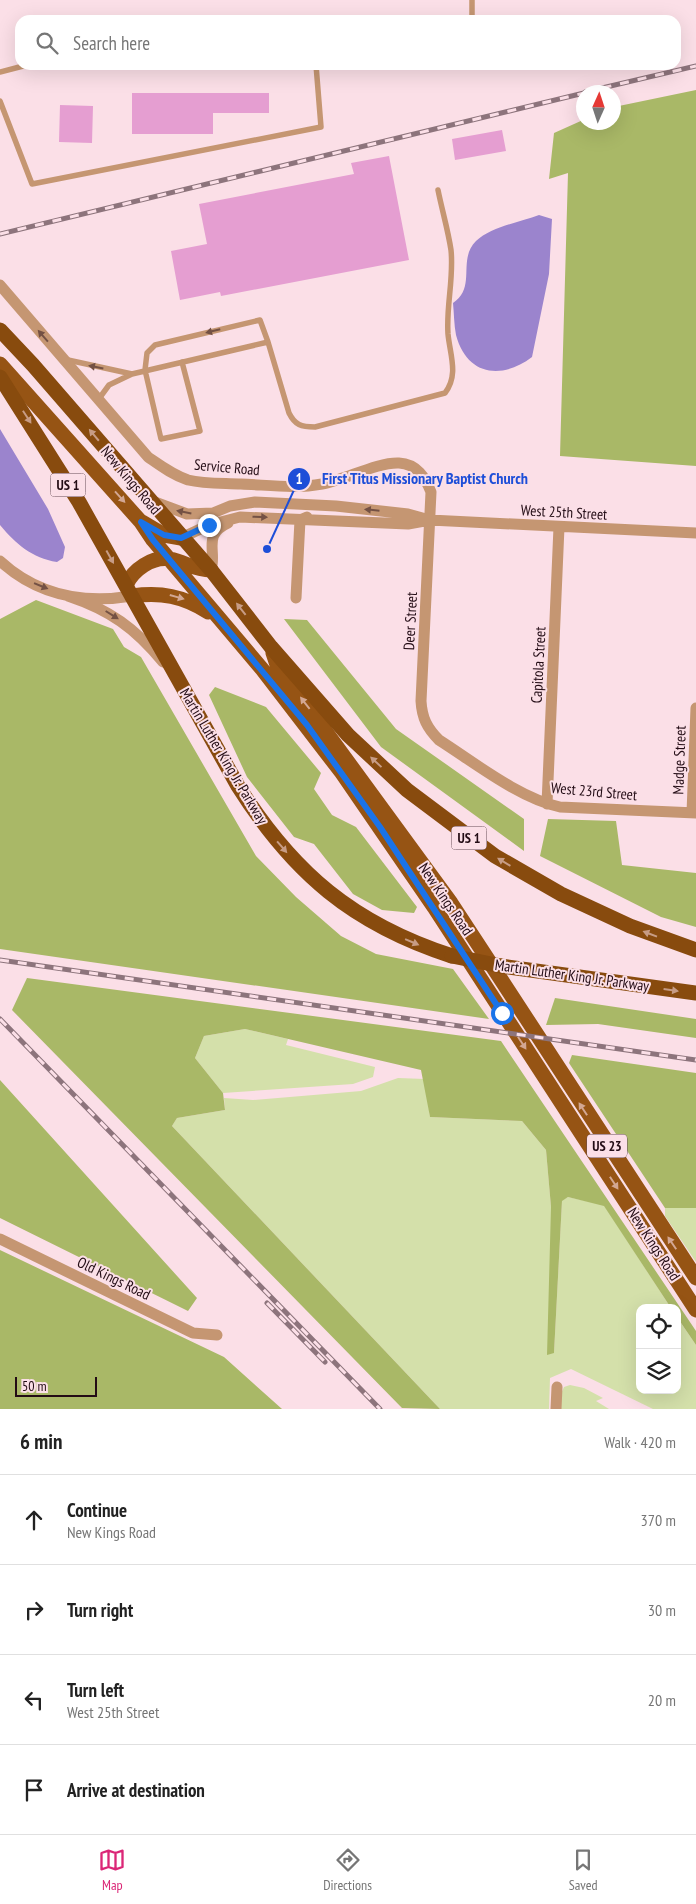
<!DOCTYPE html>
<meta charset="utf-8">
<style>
:root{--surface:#fff;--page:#f2f2f2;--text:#222;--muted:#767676;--line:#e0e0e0;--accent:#db2777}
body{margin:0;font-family:"PT Sans Narrow",sans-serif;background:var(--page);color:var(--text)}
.controls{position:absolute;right:15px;bottom:15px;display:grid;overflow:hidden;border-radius:10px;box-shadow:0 5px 20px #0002}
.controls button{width:45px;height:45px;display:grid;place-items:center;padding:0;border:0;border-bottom:1px solid var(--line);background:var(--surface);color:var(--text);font:25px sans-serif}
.compass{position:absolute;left:576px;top:85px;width:45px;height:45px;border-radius:50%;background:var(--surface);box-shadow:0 5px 20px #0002;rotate:3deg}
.scale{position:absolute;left:15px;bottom:12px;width:82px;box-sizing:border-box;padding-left:5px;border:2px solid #230c15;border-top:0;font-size:14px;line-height:18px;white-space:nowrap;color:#230c15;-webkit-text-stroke:4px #fbdfe7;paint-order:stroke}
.stop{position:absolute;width:15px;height:15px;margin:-11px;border:4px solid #1a73e8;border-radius:50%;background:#fff}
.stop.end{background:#1a73e8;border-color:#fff;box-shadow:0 1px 5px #0008}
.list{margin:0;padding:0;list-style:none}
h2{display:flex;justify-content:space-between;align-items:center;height:65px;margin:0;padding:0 20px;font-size:21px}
h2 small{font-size:16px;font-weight:400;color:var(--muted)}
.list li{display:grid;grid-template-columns:32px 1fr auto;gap:15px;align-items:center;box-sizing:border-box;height:90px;padding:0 20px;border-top:1px solid var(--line)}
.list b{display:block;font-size:19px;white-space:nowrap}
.list p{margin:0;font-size:16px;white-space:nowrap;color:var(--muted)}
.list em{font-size:16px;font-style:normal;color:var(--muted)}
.icon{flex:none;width:28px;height:28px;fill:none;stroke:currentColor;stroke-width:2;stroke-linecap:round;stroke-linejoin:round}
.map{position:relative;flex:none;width:696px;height:1409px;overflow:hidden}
.search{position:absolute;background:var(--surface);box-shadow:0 5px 20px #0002;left:15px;right:15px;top:15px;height:55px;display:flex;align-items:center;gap:12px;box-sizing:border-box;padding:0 18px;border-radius:15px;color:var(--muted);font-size:19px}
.sheet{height:425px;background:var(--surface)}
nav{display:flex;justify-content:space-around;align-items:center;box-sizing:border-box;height:70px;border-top:1px solid var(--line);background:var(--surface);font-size:14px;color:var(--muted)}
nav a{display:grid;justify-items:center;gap:2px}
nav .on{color:var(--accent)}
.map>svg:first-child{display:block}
.green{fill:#d4e0aa}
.forest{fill:#a9b867}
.water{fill:#9b84cd}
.building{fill:#e59ed1}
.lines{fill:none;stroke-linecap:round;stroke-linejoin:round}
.service{stroke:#c59672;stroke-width:5.5}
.minor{stroke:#c59672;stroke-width:11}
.primary{stroke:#965414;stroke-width:15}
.trunk{stroke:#884b0e;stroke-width:15}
.rail-casing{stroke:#8d747c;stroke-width:5}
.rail{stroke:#fbdfe7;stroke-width:3;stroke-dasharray:9;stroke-linecap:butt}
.trunk-bridge{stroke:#884b0e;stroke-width:15}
.oneway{fill:#745144}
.oneway2{fill:#c79c85}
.oneway3{fill:#d3a793}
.route{stroke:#1a73e8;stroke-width:6}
.labels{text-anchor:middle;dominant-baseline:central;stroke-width:4;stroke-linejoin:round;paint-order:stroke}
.shield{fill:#fbdfe7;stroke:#644b54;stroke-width:1}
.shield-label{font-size:14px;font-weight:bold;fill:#230c15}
.street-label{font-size:15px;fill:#230c15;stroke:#fbdfe7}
.leader{fill:none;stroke:#1d4ed8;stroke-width:2}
.callout-dot{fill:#1d4ed8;stroke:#fbdfe7;stroke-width:2}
.mark-label{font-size:15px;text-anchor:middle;font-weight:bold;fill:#fff}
.callout-label{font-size:16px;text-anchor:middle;font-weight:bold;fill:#1d4ed8;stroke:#fbdfe7;stroke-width:4;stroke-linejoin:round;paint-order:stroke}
</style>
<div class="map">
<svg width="696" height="1409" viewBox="0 0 696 1409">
<rect width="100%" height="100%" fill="#fbdfe7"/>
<path class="green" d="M245,1029L288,1039L286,1045L375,1067L373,1077L353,1084L223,1093L195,1058L204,1036Z
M398,1078L425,1079L430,1117L522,1121L546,1150L551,1207L554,1353L562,1200L568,1197L604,1205L671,1308H640V1390H677V1317L696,1345V1409H653L571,1369L550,1378L549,1409H440L172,1126L177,1118L225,1110L224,1098L253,1100L361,1091Z
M665,1208H696V1262L665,1216Z
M570,1385L584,1388L603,1398L596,1401L609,1409H560V1396L564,1387Z"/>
<path class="forest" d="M696,90V466L560,456L568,173L549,179L554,133L583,120L584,122H614V107Z
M36,600L113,629L124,647L141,657L256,856L296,897L341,936L376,954L453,969L489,1019L0,949V619Z
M284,619L307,620L396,729L524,819V851L381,747Z
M215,687L266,707L321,773L314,789L332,815L356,827L417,907L414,913L382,910L353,894L314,844L294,837L247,777L209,695Z
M548,819L616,821L622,865L696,873V927L661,917L540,856Z
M27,978L501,1041L696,1331V1345L677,1317V1308H671L604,1206L568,1197L562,1201L554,1353L547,1355L551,1207L546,1150L522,1121L430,1117L421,1070L245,1029L204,1036L195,1058L223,1093L225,1110L177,1118L172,1126L440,1409L402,1408L12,1010Z
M555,998L696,1019V1038L598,1024L546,1025Z
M572,1055L696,1073V1208H665L569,1063Z
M0,1080L197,1298L188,1311L0,1218Z
M0,1250L224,1357L282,1409H0Z"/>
<path class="water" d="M539,215L552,219L549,274L532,357C502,380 467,376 456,335C454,325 454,313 453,303C477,287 457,260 476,241C491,227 520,222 539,215Z
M0,429L48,509L65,547L63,558L57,562C32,558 16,544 0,525Z"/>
<path class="building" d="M132,93H269V113H213V134H132Z
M60,105L93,106L92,143L59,142Z
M502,130L506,151L455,160L452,139Z
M389,156L409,260L221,296L220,292L180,300L171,251L207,244L199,204L354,174L351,163Z"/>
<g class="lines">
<path class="service" d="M472,0V20
M0,72L27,65
M0,101L32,184L321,127L316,65
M68,360L132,374
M182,362L200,431L161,439L145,370L147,353L155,345L260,320L268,342
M98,400L109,385L132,374L268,342L289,413C295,425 301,427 315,427L445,393C459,375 450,355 448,334C446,306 454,278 451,250C448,230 442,210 438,190"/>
<path class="minor" d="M0,285L148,457C161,466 173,475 188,480C205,484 224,483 241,484C268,485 296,489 322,484C345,480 377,462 399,463C417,464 425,477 431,492L421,701C422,718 427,728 439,740C475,763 519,798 560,807L696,813
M152,501L187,514L213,513L230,506L255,502L336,506L408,514L426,519
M181,538L209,525L240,517L408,524L430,520L696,533
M0,561C37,595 83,604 132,596
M211,570C217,551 202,535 228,523
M68,596C110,610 135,628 163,662
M296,598L300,520L307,517
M547,804L559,527
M692,813L696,708
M0,1239L193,1333L217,1335
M556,1409L557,1387"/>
<path class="primary" d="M0,364L141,522L153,540L262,669L342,773L434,907L696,1310
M142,522L164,535L181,538
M126,585C133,570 152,556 170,559C185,562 194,570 211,570
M132,596C161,592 183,596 208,612
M273,653L277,665L451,903L696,1278"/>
<path class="trunk" d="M0,330L33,365L211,570L271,647L348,735L407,790L495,856L561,894L630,926L696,950
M0,377L79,502L238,786C293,873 353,924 452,956
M501,966L696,993"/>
<defs>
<path id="rail" d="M585,92L696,66
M0,234L584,93
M0,960L696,1060
M0,1019L380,1409
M267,1303L325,1362"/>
</defs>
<use href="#rail" class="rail-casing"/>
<use href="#rail" class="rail"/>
<path class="trunk-bridge" d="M452,956L501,966"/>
</g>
<defs><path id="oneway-solid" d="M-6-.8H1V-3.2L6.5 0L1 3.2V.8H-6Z" transform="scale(1.25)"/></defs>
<g class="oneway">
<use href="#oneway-solid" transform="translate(213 331) rotate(166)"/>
<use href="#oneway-solid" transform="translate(43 336) rotate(-131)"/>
<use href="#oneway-solid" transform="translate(96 367) rotate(-169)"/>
<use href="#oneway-solid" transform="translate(372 510) rotate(-174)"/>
<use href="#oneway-solid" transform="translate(184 512) rotate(-169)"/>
<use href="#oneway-solid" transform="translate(260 517) rotate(2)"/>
<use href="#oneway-solid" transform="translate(41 586) rotate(22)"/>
<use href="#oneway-solid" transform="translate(112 615) rotate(32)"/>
</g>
<g class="oneway2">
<use href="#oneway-solid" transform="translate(27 417) rotate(57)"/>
<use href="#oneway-solid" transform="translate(94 435) rotate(-130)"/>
<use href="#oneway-solid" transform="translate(110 557) rotate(61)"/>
<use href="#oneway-solid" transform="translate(241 609) rotate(-128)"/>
<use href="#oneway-solid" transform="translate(376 762) rotate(-137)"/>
<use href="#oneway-solid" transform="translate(282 847) rotate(49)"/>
<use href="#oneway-solid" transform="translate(504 862) rotate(-149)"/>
<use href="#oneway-solid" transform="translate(650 934) rotate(-159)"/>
<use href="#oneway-solid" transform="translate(412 942) rotate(23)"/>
<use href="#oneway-solid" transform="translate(671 990) rotate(8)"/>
</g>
<g class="oneway3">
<use href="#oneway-solid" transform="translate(120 497) rotate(48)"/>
<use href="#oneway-solid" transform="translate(177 597) rotate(16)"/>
<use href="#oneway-solid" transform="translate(305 703) rotate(-128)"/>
<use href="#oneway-solid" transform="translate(522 1043) rotate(57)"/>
<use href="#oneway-solid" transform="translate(583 1109) rotate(-123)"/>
<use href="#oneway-solid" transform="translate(614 1183) rotate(57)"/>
<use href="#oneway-solid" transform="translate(672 1243) rotate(-124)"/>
</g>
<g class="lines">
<path class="route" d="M209,525L181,538L164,535L141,522L153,540L307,725L380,827L502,1013"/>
</g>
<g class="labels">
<g class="shield">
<rect x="50.5" y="473.5" width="35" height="23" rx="4"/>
<rect x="451.5" y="826.5" width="35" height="23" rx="4"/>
<rect x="587" y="1134.5" width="40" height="23" rx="4"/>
</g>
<g class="shield-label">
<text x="68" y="485">US 1</text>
<text x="469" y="838">US 1</text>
<text x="607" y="1146">US 23</text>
</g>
<g class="street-label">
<text transform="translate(227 467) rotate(5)">Service Road</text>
<text transform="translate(131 480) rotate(50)">New Kings Road</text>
<text transform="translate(564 512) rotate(3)">West 25th Street</text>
<text transform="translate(410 621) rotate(-87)">Deer Street</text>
<text transform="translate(538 665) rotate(-87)">Capitola Street</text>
<text transform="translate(224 756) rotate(59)">Martin Luther King Jr. Parkway</text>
<text transform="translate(679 760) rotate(-88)">Madge Street</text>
<text transform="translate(594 791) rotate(5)">West 23rd Street</text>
<text transform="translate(446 899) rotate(56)">New Kings Road</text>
<text transform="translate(572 975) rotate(8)">Martin Luther King Jr. Parkway</text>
<text transform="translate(654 1244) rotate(57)">New Kings Road</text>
<text transform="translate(114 1278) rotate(26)">Old Kings Road</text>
</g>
</g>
<path class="leader" d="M267 549L299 479"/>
<g class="callout-dot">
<circle cx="267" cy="549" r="5"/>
<circle cx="299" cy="479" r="12"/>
</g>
<g class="mark-label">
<text x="299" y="484">1</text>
</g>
<g class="callout-label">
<text x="425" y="484">First Titus Missionary Baptist Church</text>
</g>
</svg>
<div class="controls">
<button><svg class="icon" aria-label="locate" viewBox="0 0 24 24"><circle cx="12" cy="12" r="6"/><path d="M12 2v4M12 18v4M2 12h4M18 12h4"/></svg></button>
<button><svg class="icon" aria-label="layers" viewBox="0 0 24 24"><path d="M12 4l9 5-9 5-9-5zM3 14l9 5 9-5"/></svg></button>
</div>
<svg class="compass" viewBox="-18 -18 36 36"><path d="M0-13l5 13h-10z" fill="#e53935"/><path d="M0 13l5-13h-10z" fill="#767676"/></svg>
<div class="scale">50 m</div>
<div class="stop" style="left:502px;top:1013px"></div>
<div class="stop end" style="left:209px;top:525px"></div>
<div class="search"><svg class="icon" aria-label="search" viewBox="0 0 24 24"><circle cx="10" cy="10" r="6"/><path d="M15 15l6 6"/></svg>Search here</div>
</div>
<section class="sheet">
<h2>6 min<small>Walk · 420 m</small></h2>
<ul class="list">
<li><svg class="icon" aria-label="ahead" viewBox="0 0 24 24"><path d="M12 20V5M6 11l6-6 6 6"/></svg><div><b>Continue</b><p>New Kings Road</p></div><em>370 m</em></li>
<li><svg class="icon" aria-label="right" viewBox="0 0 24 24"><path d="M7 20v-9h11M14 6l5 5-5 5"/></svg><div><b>Turn right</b></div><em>30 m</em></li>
<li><svg class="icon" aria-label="left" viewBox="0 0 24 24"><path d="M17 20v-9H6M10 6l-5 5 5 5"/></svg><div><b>Turn left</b><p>West 25th Street</p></div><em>20 m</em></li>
<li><svg class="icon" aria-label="arrive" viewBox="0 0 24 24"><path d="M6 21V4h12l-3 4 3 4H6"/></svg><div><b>Arrive at destination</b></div></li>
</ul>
</section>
<nav>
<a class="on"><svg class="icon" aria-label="map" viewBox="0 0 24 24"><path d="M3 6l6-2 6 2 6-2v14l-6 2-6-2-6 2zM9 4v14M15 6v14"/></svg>Map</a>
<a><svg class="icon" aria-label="directions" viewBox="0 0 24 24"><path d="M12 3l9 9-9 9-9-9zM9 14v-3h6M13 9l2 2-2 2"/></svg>Directions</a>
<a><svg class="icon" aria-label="saved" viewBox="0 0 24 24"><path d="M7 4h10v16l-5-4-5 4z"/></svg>Saved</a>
</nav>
